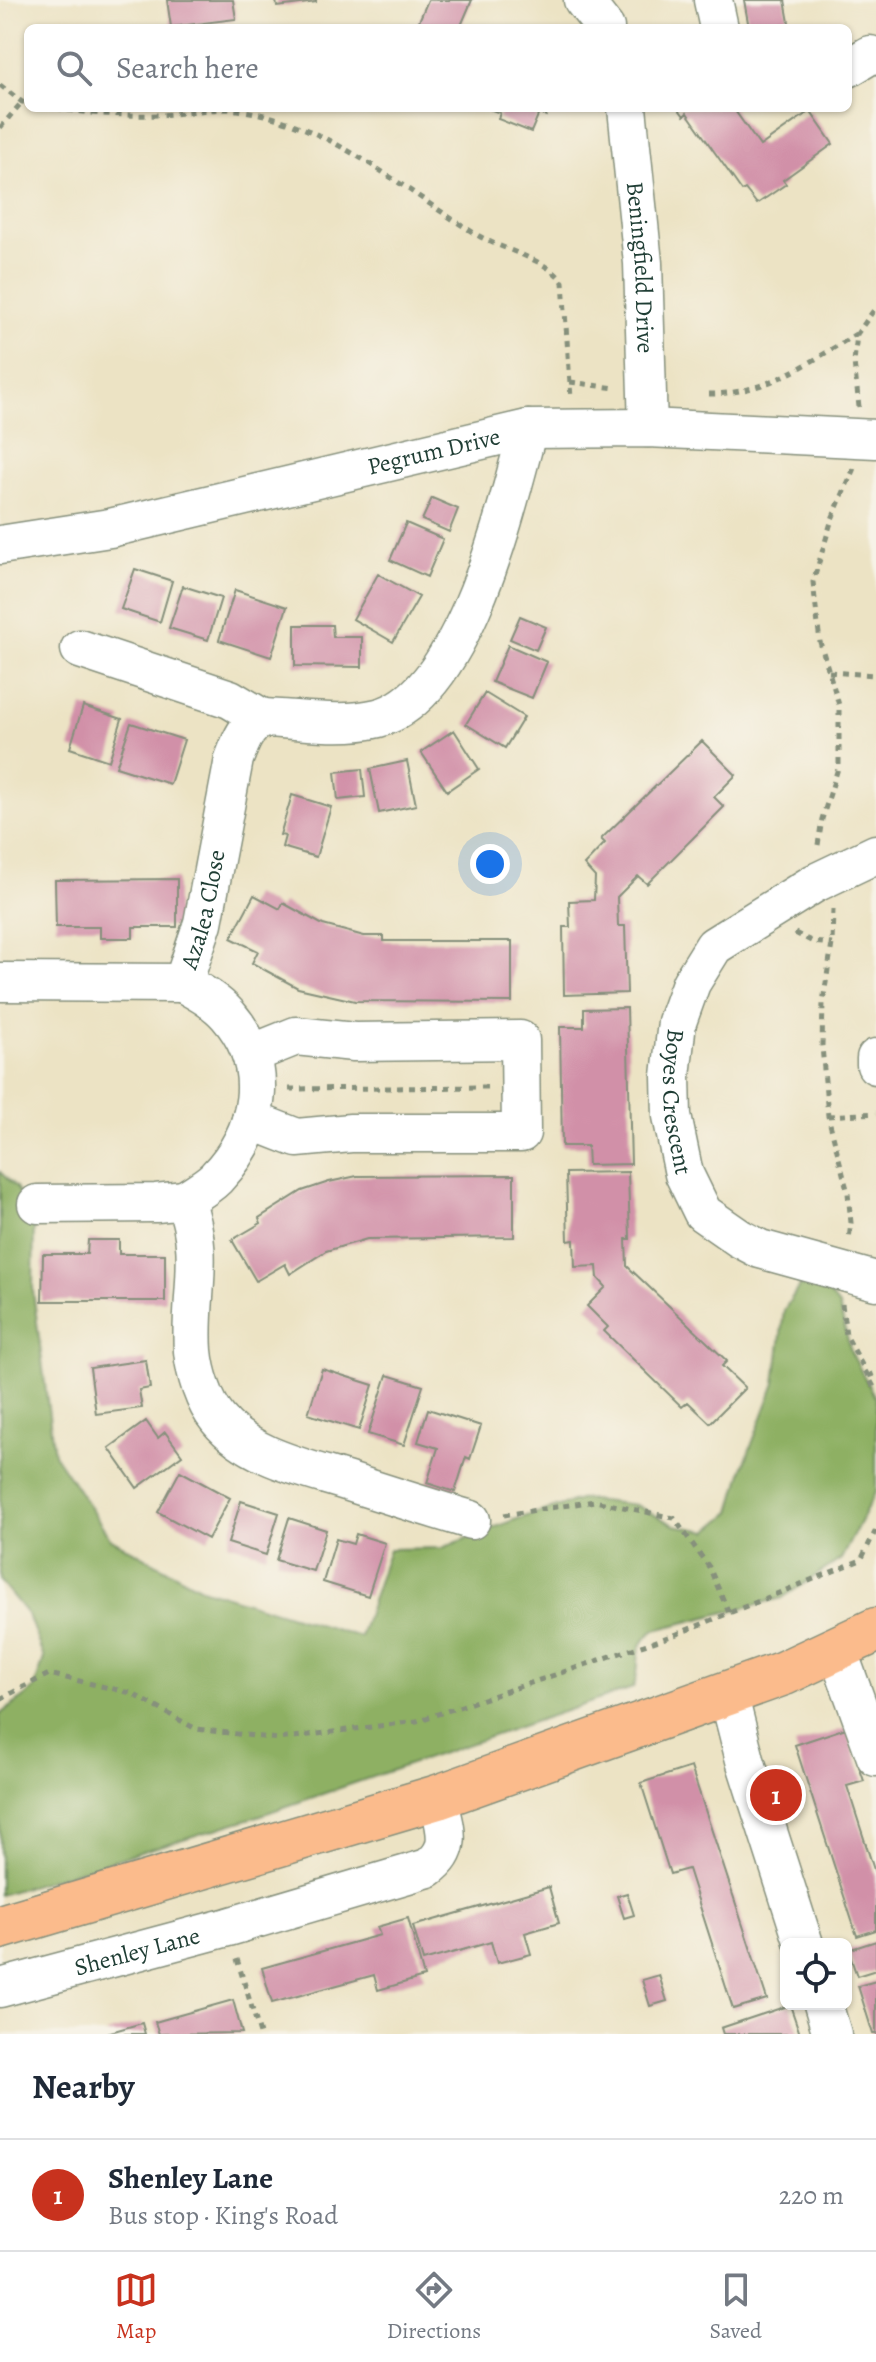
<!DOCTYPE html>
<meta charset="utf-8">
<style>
:root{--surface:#fff;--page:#f2f2f3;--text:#1f2937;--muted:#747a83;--line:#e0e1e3;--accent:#c8321e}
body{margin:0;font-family:Alegreya,serif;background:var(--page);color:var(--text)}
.controls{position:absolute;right:24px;bottom:24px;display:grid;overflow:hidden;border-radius:12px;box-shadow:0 2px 6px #0004}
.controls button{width:72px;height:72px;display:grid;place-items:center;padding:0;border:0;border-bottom:2px solid var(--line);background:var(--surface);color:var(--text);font:40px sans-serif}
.you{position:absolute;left:490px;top:864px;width:28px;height:28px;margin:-20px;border:6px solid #fff;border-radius:50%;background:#1a73e8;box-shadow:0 0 0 12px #1a73e833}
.badge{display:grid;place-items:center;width:52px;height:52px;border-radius:50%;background:var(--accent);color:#fff;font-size:26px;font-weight:700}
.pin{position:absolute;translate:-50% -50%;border:4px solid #fff;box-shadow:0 2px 8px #0006}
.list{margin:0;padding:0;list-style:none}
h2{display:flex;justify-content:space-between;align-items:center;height:104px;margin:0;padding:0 32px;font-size:34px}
h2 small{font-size:26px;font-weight:400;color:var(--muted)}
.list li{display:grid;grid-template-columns:52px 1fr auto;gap:24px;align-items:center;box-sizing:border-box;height:112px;padding:0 32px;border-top:2px solid var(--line)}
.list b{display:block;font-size:30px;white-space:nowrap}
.list p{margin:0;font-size:26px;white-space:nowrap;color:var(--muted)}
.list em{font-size:26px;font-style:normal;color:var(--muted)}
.icon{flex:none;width:44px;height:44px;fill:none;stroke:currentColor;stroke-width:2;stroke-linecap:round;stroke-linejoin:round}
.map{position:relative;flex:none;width:876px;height:2034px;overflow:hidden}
.search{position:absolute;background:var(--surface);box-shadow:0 2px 6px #0004;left:24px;right:24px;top:24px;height:88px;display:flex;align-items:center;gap:20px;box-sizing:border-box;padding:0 28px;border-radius:12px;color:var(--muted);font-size:30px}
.sheet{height:216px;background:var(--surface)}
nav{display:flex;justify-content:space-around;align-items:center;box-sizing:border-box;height:112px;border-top:2px solid var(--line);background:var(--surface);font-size:22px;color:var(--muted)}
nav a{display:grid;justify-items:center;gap:4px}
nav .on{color:var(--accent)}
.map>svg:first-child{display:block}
.forest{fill:#8eb063;stroke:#56764c;stroke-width:2}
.building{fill:#d190a8}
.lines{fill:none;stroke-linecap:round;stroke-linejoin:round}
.minor-casing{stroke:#86907c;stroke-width:41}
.major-casing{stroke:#86907c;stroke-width:47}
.path{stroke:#86907c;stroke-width:5;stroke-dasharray:6 6;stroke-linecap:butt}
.minor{stroke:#fff;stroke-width:38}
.major{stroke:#fbbb8c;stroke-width:44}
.labels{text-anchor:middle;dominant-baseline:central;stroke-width:8;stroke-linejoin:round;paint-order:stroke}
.street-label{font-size:24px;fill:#1f3d34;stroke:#f7f3e8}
</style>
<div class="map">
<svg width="876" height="2034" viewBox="0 0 876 2034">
<rect width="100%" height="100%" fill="#f7f3e8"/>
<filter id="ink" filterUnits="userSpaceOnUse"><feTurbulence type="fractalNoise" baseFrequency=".0125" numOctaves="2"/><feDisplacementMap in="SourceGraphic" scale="16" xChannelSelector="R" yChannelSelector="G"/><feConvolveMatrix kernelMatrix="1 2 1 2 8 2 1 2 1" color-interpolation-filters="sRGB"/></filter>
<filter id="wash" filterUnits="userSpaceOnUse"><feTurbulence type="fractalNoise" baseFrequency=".006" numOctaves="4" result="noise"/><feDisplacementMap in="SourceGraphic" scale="32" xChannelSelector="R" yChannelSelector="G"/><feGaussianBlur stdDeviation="1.8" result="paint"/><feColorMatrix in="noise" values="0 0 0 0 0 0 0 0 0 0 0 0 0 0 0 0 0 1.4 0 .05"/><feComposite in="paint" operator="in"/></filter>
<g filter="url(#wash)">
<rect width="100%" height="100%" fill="#ece3c4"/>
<path class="forest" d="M0,1172L16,1187L34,1222L33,1291L54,1454L111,1539L201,1588L360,1637L389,1549L442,1548L514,1520L582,1499L636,1505L674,1525L708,1531L731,1512L744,1465L775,1383L784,1310L800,1285L827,1291L839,1306L851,1352L876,1399V1491L841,1559L782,1598L655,1630C629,1649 644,1663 633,1688L255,1817L0,1895V1715L34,1689L44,1658L28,1615L0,1581Z"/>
<g id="blocks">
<path class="building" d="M167,0H233L236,19L171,27Z
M276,0H316V2L277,7Z
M428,0H472L460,28H416Z
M744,0H785L790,28H749Z
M487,108H549L546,116L539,113L531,132L498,119L500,113Z
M678,108H733L760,146L810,111L833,144L783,180L786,184L757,204L745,189L742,191L687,113L684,116Z
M432,498L458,509L449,532L422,520Z
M406,523L443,539L427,577L390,560Z
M135,569L172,581L160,622L121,609Z
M378,574L419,597L393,642L353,619Z
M183,586L221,598L208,640L169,628Z
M235,590L287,607L271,657L219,640Z
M520,616L546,627L536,650L510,639Z
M295,625H332L333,637H362V667L295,666Z
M508,645L547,662L532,698L492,682Z
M485,693L524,717L505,748L466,724Z
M83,706L122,719L109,761L70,748Z
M131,723L184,740L170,784L116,767Z
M454,730L479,769L447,791L421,752Z
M702,741L736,775L714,797L724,807L647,884L638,876L617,897L618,926H625L627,993L564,995L563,927H570L569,901L594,900L595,877L584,865L605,843L601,839Z
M407,761L416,805L379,813L370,769Z
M362,769L365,797L338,800L335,772Z
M292,795L331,807L316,857L282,847L285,836L280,835Z
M177,879V927H133V938H100V927H56L55,880Z
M254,895L280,909L283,903L323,925L364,936H384V941H512V1002L355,1001L298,988L252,963L258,951L231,938Z
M627,1008L631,1164L588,1165L587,1146H562L560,1027H584V1009Z
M628,1172L630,1239H626L627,1266L727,1361L722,1366L745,1388L710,1423L688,1402L682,1407L604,1331L608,1327L587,1306L606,1287L598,1278L597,1266L575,1267L574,1240L568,1241L566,1173Z
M514,1175V1237L367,1239L326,1251L290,1274L285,1264L256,1281L232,1240L261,1223L259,1218L302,1191L329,1182L357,1176Z
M88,1240H119V1254H165V1301H42L43,1254H87Z
M146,1360L150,1388L139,1390L142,1408L96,1414L90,1368Z
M322,1369L373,1385L359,1430L308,1414Z
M387,1375L423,1386L404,1445L368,1434Z
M428,1409L481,1426L470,1459L466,1457L455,1492L427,1483L438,1448L418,1442Z
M146,1421L158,1438L165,1432L182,1455L137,1488L109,1448Z
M180,1471L230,1498L208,1539L158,1512Z
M241,1501L279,1513L266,1555L228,1543Z
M289,1518L326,1530L313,1571L276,1560Z
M356,1534L385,1543L368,1596L323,1582L336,1539L353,1544Z
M846,1728L864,1781L847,1786L876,1876V1930L857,1936L795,1745Z
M691,1767L767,1999L733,2009L688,1869L670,1874L641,1783Z
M549,1887L559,1923L525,1933L531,1954L497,1963L491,1942L423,1961L413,1926Z
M627,1893L634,1915L624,1918L617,1896Z
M408,1918L424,1977L378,1990L374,1975L272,2003L262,1968L380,1935L377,1927Z
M876,1941V1970L857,1976L848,1950Z
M659,1975L667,2001L650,2006L642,1980Z
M876,1981V2034H873L858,1986Z
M233,2000L242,2033L159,2034L155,2022Z
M790,2005L800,2034H723L721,2028Z
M142,2023L145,2034H107V2033Z"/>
</g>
</g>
<g filter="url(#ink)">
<use href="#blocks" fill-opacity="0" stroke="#86907c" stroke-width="2"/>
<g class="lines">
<defs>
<g id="minor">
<path d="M583,0L605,28"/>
<path d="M713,0L719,28"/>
<path d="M848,68L870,55"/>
<path id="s1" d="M627,108L643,263L648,428"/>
<path id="s2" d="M0,545L110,528L528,429L648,428L876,439"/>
<path d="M80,649L230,699L262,718"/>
<path id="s3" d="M876,854L815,883L714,946L691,983L677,1022L671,1076L672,1116L684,1174L703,1213L739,1238L760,1249L876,1281"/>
<path d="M0,982L183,983"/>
<path d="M876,1058V1065"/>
<path d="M251,1120L297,1138L351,1133H521L520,1040L354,1042L296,1036L251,1054"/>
<path d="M37,1204L156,1203L185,1200"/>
<path id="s4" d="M471,1520C430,1508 389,1495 349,1482C305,1468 249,1457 218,1419C204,1402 195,1373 193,1351C189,1296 206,1256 185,1200C195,1193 207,1187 216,1178C260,1132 273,1067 228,1015C216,1001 199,992 183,983L203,923L234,759C241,741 245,728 262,718C299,719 342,727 378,718C465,696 507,505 528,429"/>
<path d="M837,1649L876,1757"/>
<path d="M728,1693L745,1760L804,1944"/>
<path id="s5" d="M0,1988L228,1927L428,1868C456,1848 444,1826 438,1797"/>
<path d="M823,2004L832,2034"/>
</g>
<path id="major" d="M0,1927L438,1797L784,1673L876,1630"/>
</defs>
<use href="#minor" class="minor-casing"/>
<use href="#major" class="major-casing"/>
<path class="path" d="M0,85L22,102L28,103
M56,108C90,114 124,116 159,115C185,114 213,107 238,110C329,122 403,190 479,236C505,251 547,259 563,282L571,398
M0,128L22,102
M570,382L615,388
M709,394C766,394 809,363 856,334
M859,407L854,362L857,334L876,307
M829,672L876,675
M818,845L822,819L839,765V705L820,642L813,582L832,519L854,468
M833,909L832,944L823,1002L822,1046L828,1116L848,1193L851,1223L849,1239
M795,933L813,942L832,944
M289,1089L487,1087
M828,1116L876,1113
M842,1304L846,1335L876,1391
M868,1376L876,1373
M504,1515L595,1501L674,1518L709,1567L729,1613
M0,1699L49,1674L131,1693L196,1729L279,1739L417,1721L677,1634L861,1560L876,1530
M237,1959L260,2034"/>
<use href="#minor" class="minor"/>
<use href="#major" class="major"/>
</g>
</g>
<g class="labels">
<g class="street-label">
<text stroke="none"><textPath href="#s1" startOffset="160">Beningfield Drive</textPath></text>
<text stroke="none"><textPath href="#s2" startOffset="444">Pegrum Drive</textPath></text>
<text stroke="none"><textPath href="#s4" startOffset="852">Azalea Close</textPath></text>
<text stroke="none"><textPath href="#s3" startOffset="352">Boyes Crescent</textPath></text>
<text stroke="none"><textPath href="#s5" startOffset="142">Shenley Lane</textPath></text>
</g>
</g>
</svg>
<div class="controls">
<button><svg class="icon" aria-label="locate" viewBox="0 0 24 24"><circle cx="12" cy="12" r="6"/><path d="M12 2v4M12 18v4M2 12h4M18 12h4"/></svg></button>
</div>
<div class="you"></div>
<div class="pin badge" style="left:776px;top:1795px">1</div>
<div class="search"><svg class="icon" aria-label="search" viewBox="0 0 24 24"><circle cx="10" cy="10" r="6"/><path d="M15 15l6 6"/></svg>Search here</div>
</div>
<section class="sheet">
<h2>Nearby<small></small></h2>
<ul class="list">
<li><span class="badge">1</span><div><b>Shenley Lane</b><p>Bus stop · King's Road</p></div><em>220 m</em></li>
</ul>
</section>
<nav>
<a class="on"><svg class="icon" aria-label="map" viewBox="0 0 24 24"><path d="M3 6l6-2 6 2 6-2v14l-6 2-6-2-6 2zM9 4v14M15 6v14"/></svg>Map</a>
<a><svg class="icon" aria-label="directions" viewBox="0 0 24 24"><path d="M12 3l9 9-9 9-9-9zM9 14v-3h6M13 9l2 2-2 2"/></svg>Directions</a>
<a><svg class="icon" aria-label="saved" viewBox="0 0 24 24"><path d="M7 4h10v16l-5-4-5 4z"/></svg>Saved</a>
</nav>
